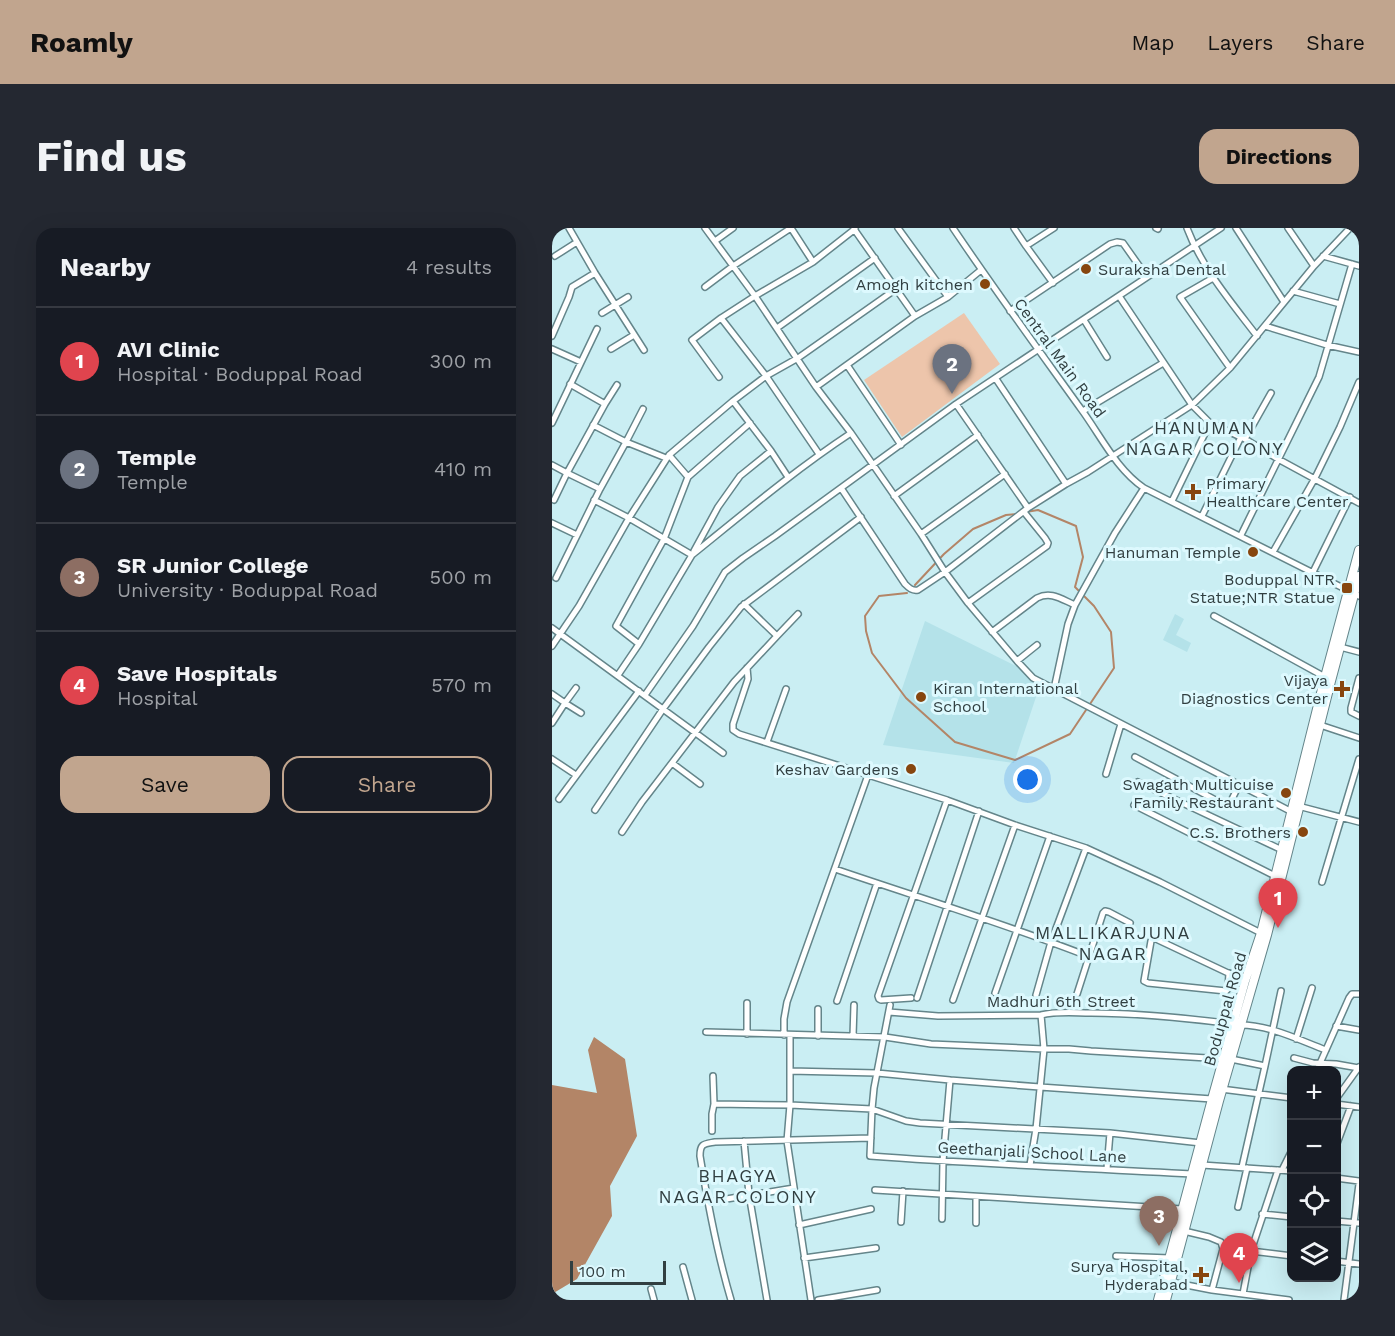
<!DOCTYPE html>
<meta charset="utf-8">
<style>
:root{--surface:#171b24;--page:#242831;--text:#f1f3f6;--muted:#9ea1a6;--line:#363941;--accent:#c1a58e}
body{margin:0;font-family:"Work Sans",sans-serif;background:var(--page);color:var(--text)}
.controls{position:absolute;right:18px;bottom:18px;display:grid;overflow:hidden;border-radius:12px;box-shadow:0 6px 24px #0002}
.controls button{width:54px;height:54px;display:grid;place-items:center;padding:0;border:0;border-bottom:2px solid var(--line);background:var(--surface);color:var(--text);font:30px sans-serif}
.scale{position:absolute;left:18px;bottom:15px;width:96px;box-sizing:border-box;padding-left:6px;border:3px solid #313f41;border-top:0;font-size:16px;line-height:21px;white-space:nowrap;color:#313f41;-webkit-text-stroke:4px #ddf9fe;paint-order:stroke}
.you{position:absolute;left:476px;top:552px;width:21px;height:21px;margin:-15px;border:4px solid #fff;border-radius:50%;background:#1a73e8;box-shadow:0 0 0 9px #1a73e833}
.badge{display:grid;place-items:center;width:39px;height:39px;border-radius:50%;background:var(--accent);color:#fff;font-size:20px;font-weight:700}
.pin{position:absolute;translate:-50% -50px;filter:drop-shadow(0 2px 3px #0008)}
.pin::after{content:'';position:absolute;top:32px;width:21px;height:18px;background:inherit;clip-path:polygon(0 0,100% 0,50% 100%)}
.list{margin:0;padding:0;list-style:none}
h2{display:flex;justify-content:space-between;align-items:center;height:78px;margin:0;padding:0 24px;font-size:26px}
h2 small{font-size:20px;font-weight:400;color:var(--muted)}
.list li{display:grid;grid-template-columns:39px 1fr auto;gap:18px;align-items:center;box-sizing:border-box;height:108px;padding:0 24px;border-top:2px solid var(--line)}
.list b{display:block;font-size:22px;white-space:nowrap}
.list p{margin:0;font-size:20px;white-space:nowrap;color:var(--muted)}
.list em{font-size:20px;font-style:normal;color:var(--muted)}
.actions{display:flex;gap:12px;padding:18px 24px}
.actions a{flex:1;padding:14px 0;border:2px solid var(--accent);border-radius:18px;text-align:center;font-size:21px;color:var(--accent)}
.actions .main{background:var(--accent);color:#111}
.icon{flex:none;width:33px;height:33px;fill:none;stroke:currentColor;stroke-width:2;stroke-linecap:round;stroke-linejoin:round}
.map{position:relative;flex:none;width:807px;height:1072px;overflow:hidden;border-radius:18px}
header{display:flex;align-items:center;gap:36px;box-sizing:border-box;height:84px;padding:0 30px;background:var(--accent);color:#111}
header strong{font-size:28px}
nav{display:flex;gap:33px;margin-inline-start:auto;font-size:21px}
.intro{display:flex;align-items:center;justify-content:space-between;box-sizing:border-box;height:144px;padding:0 36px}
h1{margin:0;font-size:42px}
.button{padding:15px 27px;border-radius:18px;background:var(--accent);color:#111;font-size:21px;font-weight:700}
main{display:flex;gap:36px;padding:0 36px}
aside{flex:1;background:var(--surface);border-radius:18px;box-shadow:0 6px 24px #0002}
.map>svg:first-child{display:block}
.built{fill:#b4e2e9}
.green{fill:#edc5ab}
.water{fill:#b38567}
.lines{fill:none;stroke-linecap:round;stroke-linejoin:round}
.stream{stroke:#b38567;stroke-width:2}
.street-casing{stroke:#64858a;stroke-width:8}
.secondary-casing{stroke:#64858a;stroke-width:10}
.street{stroke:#fff;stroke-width:5}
.secondary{stroke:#fff;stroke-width:8}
.poi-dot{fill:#87460f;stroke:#ddf9fe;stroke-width:2}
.labels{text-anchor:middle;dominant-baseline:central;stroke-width:6;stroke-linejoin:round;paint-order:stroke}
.poi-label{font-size:16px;fill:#313f41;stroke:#ddf9fe;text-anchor:end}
.street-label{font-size:16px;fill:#313f41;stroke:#ddf9fe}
.neighbourhood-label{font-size:18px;letter-spacing:1.5px;fill:#313f41;stroke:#ddf9fe}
</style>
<header>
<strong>Roamly</strong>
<nav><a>Map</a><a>Layers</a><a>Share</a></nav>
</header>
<div class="intro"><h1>Find us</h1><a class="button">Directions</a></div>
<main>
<aside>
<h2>Nearby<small>4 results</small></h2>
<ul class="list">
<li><span class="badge" style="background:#e0444e">1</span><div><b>AVI Clinic</b><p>Hospital · Boduppal Road</p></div><em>300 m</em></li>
<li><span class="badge" style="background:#6b7280">2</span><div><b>Temple</b><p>Temple</p></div><em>410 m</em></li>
<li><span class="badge" style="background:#8d6e63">3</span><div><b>SR Junior College</b><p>University · Boduppal Road</p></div><em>500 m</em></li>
<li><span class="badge" style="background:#e0444e">4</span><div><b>Save Hospitals</b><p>Hospital</p></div><em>570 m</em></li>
</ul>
<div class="actions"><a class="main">Save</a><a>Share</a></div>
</aside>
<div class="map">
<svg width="807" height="1072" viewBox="0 0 807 1072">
<rect width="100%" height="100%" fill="#caeef3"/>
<path class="built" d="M623,386L632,391L624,407L639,415L635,424L611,412Z
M373,393L490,451L462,535L331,517Z"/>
<path class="green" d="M412,85L448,136L350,209L312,152Z"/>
<path class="water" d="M42,809L73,831L85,908L58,958L60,988L25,1051L0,1066V857L45,865L36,822Z"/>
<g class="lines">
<path class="stream" d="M363,357L392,326L421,301L454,287L465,286
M355,365L327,368L313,388L314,403L320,425L354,470L403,514L463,532L518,506L562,440L559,404L542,378L523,359L531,329L524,298L486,282L474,284"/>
<defs>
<path id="street" d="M17,0L43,45L92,122
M153,0L203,68L264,159L299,205L369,306L393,344L416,375L465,433L481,450L740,584
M239,0L261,34
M346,0L396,69
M401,0C442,61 486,121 529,181C549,208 564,241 592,260L807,368
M462,0L474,18L502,0
M604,0L606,1
M635,0C650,40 679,74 705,108
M684,0L732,74
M736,0L762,38
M302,1L363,88
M163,13L181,0
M474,18L501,55
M3,28L25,14
M771,28L807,38
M661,50L628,69L678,140
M153,59L181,38L239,0
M741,63L788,76
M567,68L640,177L658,195L693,211L726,231L807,275
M458,83L558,16L565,14L571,15L595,49
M50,85L76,69
M169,90L214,148L267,226
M532,92L555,129
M713,98L775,117L807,124
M225,100L323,30
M0,108L17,69L20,59L43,45
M0,121L29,134
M59,121L82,107
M295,137L349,217
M167,149L140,112L169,90L203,68L261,34L303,1
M444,151L514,256
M18,156L53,176
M264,159L363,88L396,69L429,42
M181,173L219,223L236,249
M404,176L476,280
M91,181L74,214L114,230
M531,183L611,135
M0,195L45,101
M693,211L719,165
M0,237L15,245L53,176L65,157
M136,249L198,195
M289,260L353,356C357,360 360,363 366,362L393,344L476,280L514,256L536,244L640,177L678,140L762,38L798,0
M342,268L426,207
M2,272L15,245L48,261
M42,272L77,290L140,327L87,416L66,447
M620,273L658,195
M650,288L689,209
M0,295L25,307
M369,306L453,246
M689,307L767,149L800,36
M142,323L166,279L188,248L219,223
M721,324L763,250L788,199L807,154
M140,327C192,285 243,242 299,205
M761,344L798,269
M4,350L48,261L74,214L41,197
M416,375L495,318L496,315L493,310L472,284
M662,388L773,449
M0,400L171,525
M440,404L485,370C499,363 509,371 523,377
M225,408L246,386
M87,416L64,398L112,311L136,249L117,227L181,173L214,148L246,130L344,61
M0,418L27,378L77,290L117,227
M788,419L807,424
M465,433L485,417
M195,440L196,451L181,496V502L187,506L395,572L463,597L534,620L608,654L709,705
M807,450L799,480V484L807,488
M24,460L13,475L29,485
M502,461L516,396L523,377L563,305L592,260
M0,466L13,475L0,495
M93,467L141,398L173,344L191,330L223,308L404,176L669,0
M768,497L807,510
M215,514L234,461
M583,529L669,575L674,576L678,575L687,557
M0,531L24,547
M120,535L148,556
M554,546L569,496
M586,554L730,622
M7,571L87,463
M582,577L723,648
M746,578L807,594
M43,582L111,481L157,419L189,379L309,289
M70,604L90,574L182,454L225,408L192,376
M283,641C368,670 454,696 538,729
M770,654L807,531
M677,745L676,761L674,763L596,755L592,753L599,713L600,711H604L693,753
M443,765L498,608
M525,766L551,685L553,683L557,684L578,695
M484,767L499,714L534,620
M359,770L329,772L327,771L326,768L395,572
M365,770L427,583
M401,772L463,597
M285,773L325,655
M338,777L322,860L320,881L318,928C425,936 533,940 640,946
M266,781V808
M337,784L386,788L489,787C506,783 522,785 539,785C587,785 634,790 682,796
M688,797C718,797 747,812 774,822
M784,798L807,802
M154,804L333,809L379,816L492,821H517L539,823L672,831
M195,806V775
M232,807V791L235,774L316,547
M301,808L302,777
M744,811L760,760
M742,830L761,835L784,836L807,840
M679,831L713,838L729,763
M765,842L797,770L800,766H807
M238,843V807
M161,848L162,876
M398,852L488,859L660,871
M669,861L740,870
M784,871L807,839
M784,876L807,879
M160,903V886L162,876L238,877L320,881L354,893L368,895L558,905L649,915
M192,913L197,966L215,1072
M784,918L799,878
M478,937L484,901L492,821L489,787
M650,937L740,943
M690,939L713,838
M555,941L558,905
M730,942L740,922
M784,950L807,953
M323,962L630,981
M156,974L242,960
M686,979L695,940
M710,986L740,989
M784,993L807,995
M349,994L351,963
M424,995V969
M247,997L319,981
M632,1003L657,1009L669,1014L671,1021L660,1062
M699,1023L740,1028
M564,1028L618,1030
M252,1030L324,1020
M784,1033L807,1036
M131,1039L140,1072
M619,1054L660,1062L737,1072
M99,1061L102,1072
M691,1066L699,1023L726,942
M179,1072C165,1025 156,977 148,928C148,915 152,916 163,914L319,910
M259,1072L235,913L238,877V843L325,845L398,852L391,933L390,991
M266,1072L325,1062
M792,1072L807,956"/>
<path id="secondary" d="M606,1072L660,871L693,753L709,705L773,449L807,322
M614,1072L667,873L715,707L779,453L807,348"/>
</defs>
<use href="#street" class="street-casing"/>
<use href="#secondary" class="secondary-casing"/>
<use href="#street" class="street"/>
<use href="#secondary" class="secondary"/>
</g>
<g class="poi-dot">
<circle cx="534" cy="41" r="6"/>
<circle cx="433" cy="56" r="6"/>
<path d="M638 255h6v6h6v6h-6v6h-6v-6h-6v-6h6z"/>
<circle cx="701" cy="324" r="6"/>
<rect x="789" y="354" width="12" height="12" rx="3"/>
<path d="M787 452h6v6h6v6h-6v6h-6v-6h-6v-6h6z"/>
<circle cx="369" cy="469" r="6"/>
<circle cx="359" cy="541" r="6"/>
<circle cx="734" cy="565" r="6"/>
<circle cx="751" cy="604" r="6"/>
<path d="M646 1038h6v6h6v6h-6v6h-6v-6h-6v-6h6z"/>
</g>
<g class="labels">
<g class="poi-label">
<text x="546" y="41" text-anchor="start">Suraksha Dental</text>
<text x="421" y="56">Amogh kitchen</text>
<text x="654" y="255" text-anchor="start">Primary<tspan x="654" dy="18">Healthcare Center</tspan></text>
<text x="689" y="324">Hanuman Temple</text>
<text x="783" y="351">Boduppal NTR<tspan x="783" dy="18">Statue;NTR Statue</tspan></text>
<text x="776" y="452">Vijaya<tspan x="776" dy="18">Diagnostics Center</tspan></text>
<text x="381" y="460" text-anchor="start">Kiran International<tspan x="381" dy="18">School</tspan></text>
<text x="347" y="541">Keshav Gardens</text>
<text x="722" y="556">Swagath Multicuise<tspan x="722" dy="18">Family Restaurant</tspan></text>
<text x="739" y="604">C.S. Brothers</text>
<text x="636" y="1038">Surya Hospital,<tspan x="636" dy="18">Hyderabad</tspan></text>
</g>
<g class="street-label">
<text transform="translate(508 130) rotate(54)">Central Main Road</text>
<text x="509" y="773">Madhuri 6th Street</text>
<text transform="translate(673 781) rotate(-74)">Boduppal Road</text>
<text transform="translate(480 924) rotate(3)">Geethanjali School Lane</text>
</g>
<g class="neighbourhood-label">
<text x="653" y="199">HANUMAN<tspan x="653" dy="21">NAGAR COLONY</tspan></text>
<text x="561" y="704">MALLIKARJUNA<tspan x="561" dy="21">NAGAR</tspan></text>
<text x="186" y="947">BHAGYA<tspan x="186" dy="21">NAGAR COLONY</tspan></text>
</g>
</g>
</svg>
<div class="controls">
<button>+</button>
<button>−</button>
<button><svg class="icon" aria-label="locate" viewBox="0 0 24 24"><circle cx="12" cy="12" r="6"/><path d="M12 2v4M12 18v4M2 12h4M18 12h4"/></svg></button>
<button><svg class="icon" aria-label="layers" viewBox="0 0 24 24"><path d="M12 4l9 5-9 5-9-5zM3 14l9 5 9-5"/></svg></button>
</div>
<div class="scale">100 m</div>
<div class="you"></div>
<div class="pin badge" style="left:726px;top:700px;background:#e0444e">1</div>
<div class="pin badge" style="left:400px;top:166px;background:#6b7280">2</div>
<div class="pin badge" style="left:607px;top:1018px;background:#8d6e63">3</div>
<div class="pin badge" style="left:687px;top:1055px;background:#e0444e">4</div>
</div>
</main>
